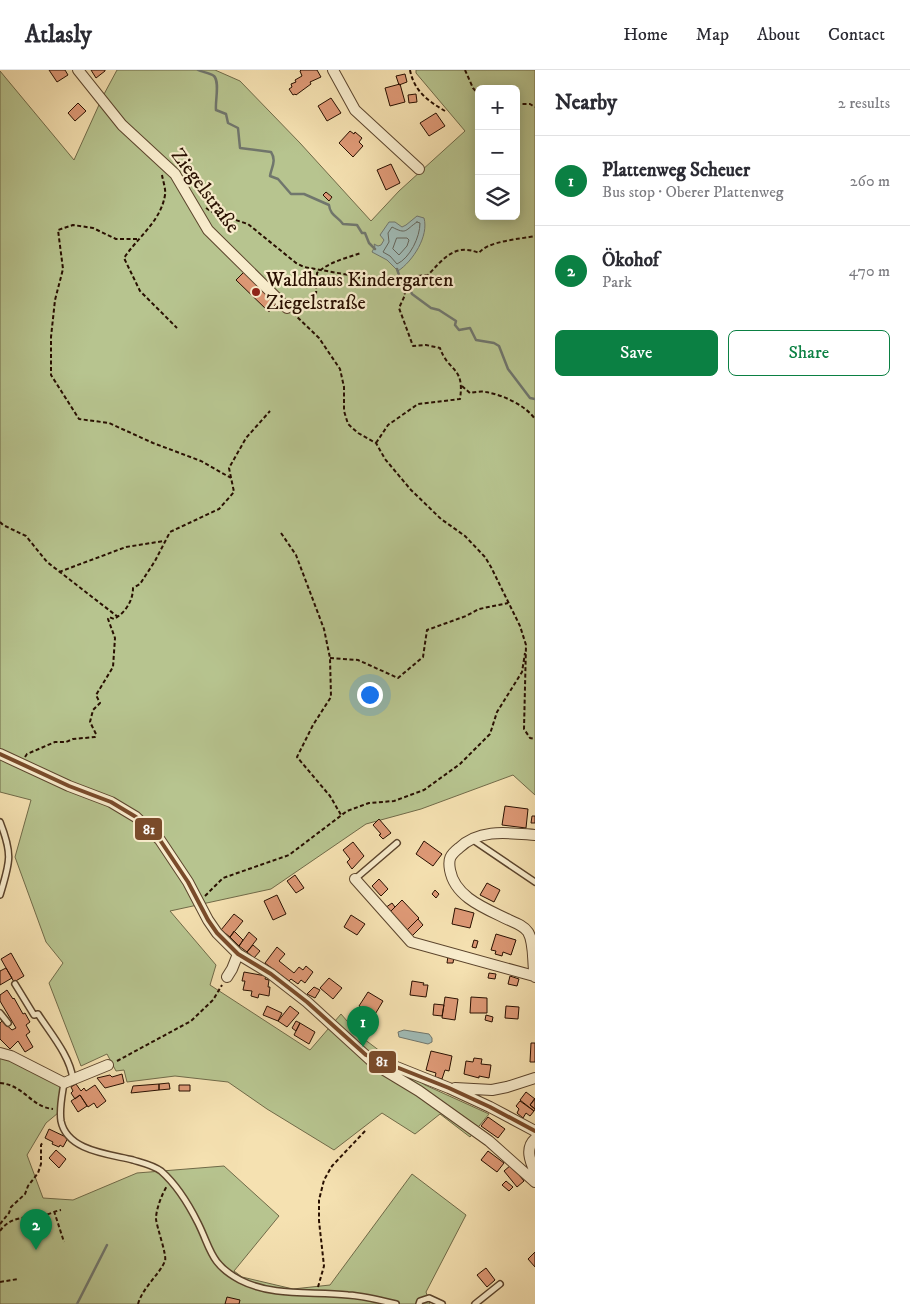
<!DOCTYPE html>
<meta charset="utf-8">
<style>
:root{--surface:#fff;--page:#f2f2f3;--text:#2b2b33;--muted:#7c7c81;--line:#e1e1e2;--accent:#0b8043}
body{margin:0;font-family:"IM FELL DW Pica",serif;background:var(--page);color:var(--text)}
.controls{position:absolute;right:15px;top:15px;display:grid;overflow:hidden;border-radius:8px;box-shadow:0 2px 12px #0003}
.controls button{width:45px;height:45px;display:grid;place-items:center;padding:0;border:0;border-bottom:1px solid var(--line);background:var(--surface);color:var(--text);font:25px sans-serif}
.you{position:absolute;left:369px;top:624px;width:18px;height:18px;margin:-12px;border:4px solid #fff;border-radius:50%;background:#1a73e8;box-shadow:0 0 0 8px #1a73e833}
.badge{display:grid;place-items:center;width:32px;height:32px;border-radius:50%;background:var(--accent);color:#fff;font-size:16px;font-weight:700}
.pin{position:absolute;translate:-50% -41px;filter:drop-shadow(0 1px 2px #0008)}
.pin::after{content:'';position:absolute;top:26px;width:18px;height:15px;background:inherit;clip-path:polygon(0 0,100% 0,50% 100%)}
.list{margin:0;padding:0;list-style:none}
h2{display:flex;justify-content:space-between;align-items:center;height:65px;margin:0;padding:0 20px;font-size:21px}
h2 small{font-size:16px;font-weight:400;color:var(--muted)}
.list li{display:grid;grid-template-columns:32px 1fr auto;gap:15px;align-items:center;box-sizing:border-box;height:90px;padding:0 20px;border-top:1px solid var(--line)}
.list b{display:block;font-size:19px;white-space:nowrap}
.list p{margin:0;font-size:16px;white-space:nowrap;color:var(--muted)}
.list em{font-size:16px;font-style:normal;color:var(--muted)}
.actions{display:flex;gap:10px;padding:15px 20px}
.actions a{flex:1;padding:11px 0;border:1px solid var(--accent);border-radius:8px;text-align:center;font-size:18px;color:var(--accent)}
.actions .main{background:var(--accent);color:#fff}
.icon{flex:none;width:28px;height:28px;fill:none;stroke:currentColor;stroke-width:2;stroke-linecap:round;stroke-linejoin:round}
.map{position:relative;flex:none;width:535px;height:1234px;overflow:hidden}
header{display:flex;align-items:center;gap:30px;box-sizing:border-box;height:70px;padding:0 25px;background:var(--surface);border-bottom:1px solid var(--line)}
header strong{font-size:24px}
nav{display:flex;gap:28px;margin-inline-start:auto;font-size:18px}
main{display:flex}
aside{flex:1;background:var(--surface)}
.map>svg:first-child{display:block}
.green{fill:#b7c48f;stroke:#706a48;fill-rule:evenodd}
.water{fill:#a0bbb6;stroke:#70766d}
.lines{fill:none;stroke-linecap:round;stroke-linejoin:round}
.shore{stroke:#64655b;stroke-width:1}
.stream{stroke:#70766d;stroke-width:2.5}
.building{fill:#de9976;stroke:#280f00}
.lane-casing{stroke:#5b442c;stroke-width:8}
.street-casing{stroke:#5b442c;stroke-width:12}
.path{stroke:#280f00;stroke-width:2;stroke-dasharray:4 2.5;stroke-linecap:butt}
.lane{stroke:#f8eccc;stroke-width:5}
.street{stroke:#f8eccc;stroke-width:10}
.bus-1-casing{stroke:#f8eccc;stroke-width:8}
.bus-1{stroke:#7a4b2a;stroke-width:4}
.poi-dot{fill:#8f2418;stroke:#f8eccc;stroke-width:2}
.labels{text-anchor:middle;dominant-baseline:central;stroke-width:4.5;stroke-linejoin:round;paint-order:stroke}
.street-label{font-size:20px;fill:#280f00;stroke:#f8eccc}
.poi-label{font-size:20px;fill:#280f00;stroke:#f8eccc;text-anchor:start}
.line-badge{stroke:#f8eccc;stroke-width:2}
.badge-label{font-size:14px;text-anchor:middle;font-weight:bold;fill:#fff}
</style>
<header>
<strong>Atlasly</strong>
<nav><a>Home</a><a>Map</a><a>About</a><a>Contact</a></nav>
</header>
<main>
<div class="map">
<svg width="535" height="1234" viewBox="0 0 535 1234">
<rect width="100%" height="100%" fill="#f5e1b1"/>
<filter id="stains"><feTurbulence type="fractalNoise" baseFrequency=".004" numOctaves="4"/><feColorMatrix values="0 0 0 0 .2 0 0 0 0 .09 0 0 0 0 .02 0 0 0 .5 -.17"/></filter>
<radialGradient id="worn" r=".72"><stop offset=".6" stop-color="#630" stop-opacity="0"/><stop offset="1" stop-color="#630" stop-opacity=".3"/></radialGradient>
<path class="green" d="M117,0H215L240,11L300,73L371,151L399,121L465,61L416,3V0H535V725L513,705L421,739L366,754L271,819L170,841L216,895L210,915L310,980L341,944L360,966L425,1015L489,1044L470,1067L440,1044L415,1064L382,1043L334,1080L267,1039L228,1012L175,1006L127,1012L124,1000L116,1001L107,984L81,996L49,913L63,893L46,872L15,787L31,730L0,722V1L74,90L103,26ZM479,19H516V146H479Z
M0,980L62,1015L58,1043L46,1053L27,1085L43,1128L73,1130L137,1103L224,1096L279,1146L234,1201L242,1207L293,1219L330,1215L412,1104L466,1145L426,1222L430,1234H0Z"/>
<path class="water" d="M417,146L424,148C429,166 413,191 398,201L387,190L372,182L375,176L374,174L378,176L381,175L384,170L380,165L389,152H395L402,157L406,155Z
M404,960L429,964L432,968V972L428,974L399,967L398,962Z"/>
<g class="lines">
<path class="shore" d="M417,152L420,153C420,167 410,188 397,194L390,186L383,182L389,172L388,163L392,157C407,165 405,160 417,152Z
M397,168H407L409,170L407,176L399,185L393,179Z"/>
<path class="stream" d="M198,0C202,2 210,3 214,6C220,12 215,31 216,40L226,44L228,53L238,58L240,78L271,82C277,91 271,98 270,106L278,109L291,124H304L329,135C330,145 338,147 343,154L357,155L362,163H365L369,173L375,179
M397,199L400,208L408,215L412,224L431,238L439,240L456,251L455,255L459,260L470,258L476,270L494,273L499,276L508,299L530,328L535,329
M77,1234L107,1175"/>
</g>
<path class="building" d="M49,0H65L68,5L57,12Z
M91,0H105V1L96,8Z
M301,0H317L321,7L310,12L311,14L296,25L295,24L293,25L289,19L292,17L291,14L296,12L295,10L302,6L300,1Z
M405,4L407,12L399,15L396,6Z
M400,14L405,32L390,36L385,18Z
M416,24L417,32L409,33L408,25Z
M331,28L341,43L327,51L318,36Z
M78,33L86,41L75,51L68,43Z
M436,43L445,56L429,66L420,53Z
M350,61L354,64L355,62L362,68L359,72L363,76L353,87L339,73Z
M391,94L400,113L386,120L377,100Z
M326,122L332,127L329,131L323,125Z
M244,202L276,234L269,242L236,210Z
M294,231L303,240L299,244L290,235Z
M505,736L528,739L526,758L502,755Z
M532,746H535V753H531Z
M379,749L391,763L383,769L379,765L381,764L373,755Z
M424,771L442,784L433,796L416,784Z
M353,772L364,786L352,799L347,792L350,789L343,780Z
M295,805L304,818L296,823L287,811Z
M379,809L388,819L381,826L372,816Z
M487,813L500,820L494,832L480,825Z
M435,820L439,824L436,828L432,824Z
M277,825L286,844L273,850L264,831Z
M402,830L419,848L407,860L390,842Z
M392,833L395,837L390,842L385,838Z
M455,838L474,843L470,858L452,854Z
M234,844L243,851L230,867L221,860Z
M351,845L365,854L357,865L344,857Z
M418,849L423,855L412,866L407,860Z
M234,861L243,870L239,876L230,867Z
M249,862L257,869L247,882L239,876Z
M496,864L516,870L511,885L503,882L502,886L495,884L496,881L491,880Z
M474,870L478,871L476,878L472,877Z
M253,875L260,881L254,888L247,882Z
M277,877L285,884L279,891L294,903L299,897L303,900L306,896L313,902L305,913L301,910L298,914L291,909L289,911L265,893Z
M11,883L24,906L14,912L1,889Z
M448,886L454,887L453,893H447Z
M6,898L12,908L0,915V901Z
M244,902L266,906L265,909L269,910L268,917H270L269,926L259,924L258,928L251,926L252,921L243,920L245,911H242Z
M489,903L496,904L495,909L488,908Z
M510,906L519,909L517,916L508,914Z
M329,908L342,918L333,929L320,918Z
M412,911L424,913L423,915H428L426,927L410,925Z
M314,917L320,920L315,928L307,924Z
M7,920L13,929L14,928L23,944L25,943L30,952L26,955L30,962L26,965L33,977L25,982L18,971L10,979L0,969V953L2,951L12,960L16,958L0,931V925Z
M368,922L383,931L374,946L359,936Z
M445,927L458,929L455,950L442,948Z
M471,927L487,928V943H470Z
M434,934L444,935L442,946L433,945Z
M267,936L282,943L278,951L263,945Z
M290,936L299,943L287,957L278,951Z
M506,936L519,937L518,949L505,948Z
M486,945L493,947L492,952L485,950Z
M296,951L300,953L296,961L292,958Z
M300,953L315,962L309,974L294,965Z
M531,973H535V992H530Z
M431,981L452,986L449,1001L445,1000L442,1009L435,1007L436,1003L426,1000Z
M474,988L482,989L481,994L491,995L489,1008L479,1006V1008L464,1004L466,991L473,992Z
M122,1004L124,1013L105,1018L97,1008L110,1005L112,1007Z
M169,1013L170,1019L159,1020V1014Z
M76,1014L81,1021L84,1018L86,1021L95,1015L106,1031L97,1038L94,1033L88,1037L80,1025L75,1029L71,1023L73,1021L71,1017Z
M159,1014V1020L131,1023L133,1016Z
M179,1015H190V1021H179Z
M526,1022L535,1029L530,1035L535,1039L534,1041L520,1030Z
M80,1025L87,1036L78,1042L71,1031Z
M535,1028V1039L530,1035Z
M520,1031L534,1041L530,1046L526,1043L523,1048L517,1043L519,1039L516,1036Z
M488,1047L505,1059L498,1068L481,1056Z
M49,1059L68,1068L63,1077L60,1075L59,1077L52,1074L53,1072L45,1068Z
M56,1080L66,1089L59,1098L49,1088Z
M488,1081L504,1093L497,1102L481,1090Z
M511,1095L524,1111L517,1117L504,1101Z
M506,1111L513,1117L509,1121L502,1115Z
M535,1182V1197L528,1189Z
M486,1198L495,1210L487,1217L477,1205Z
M227,1227L240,1230L239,1234H225Z"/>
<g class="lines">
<defs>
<path id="lane" d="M0,752C13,785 10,792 0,825
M473,770L535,812
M355,809L397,773
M15,914L34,945L38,944C51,964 70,986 73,1009
M0,943L8,953
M64,1013C62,1026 59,1039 61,1051C67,1081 109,1084 133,1090C143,1093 153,1095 161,1101C177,1115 189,1135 198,1153C211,1179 210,1194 240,1210C273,1227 312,1221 348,1225C364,1226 380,1230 396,1234
M419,1234L420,1231L429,1228L442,1234
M475,1234L500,1214"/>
<path id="street" d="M78,0L122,55L175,104L208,160L287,238
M333,0L355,40L419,99
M0,684L69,716L111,732L136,747L160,770L188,812L208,850L217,863L238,884L271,904L307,932L376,995L419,1021L489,1071L535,1112
M535,765C509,763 480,758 459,778C450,785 448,789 450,800C455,828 487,839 509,850C516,853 524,856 528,862C535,874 532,894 535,907
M355,809L411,872L534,906
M227,907L232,899L238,884
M0,983L11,986L64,1013L108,995
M374,988L449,1018L490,1037L535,1061
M455,1018L492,1020L507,1017L535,1008
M535,1069C525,1078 530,1091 535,1102"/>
</defs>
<use href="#lane" class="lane-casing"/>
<use href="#street" class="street-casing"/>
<path class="path" d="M410,0C414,21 428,31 445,41
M465,0L473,18L479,25
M516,34H530L535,37
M162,105C163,111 166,119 165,125C161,151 138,167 124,188L140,221L177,258
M206,138L214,143L248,154L296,193L304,197L349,205L367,210L404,214L417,206L428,205C444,188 455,173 479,183C487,171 521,169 535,166
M137,169H116L93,158L73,155L58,160L63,199L55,230L51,267V305L79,349L109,353L153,373L201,391L231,408
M316,225L317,203C329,192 346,188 361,183
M293,243L319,268L340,299L344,317V341L348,354L358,363L376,373L385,389L411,420L441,449L465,466L485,487L491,497L520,556L526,575L524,659L530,668L535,669
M462,316L470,323C475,322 481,321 486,322C503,325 525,335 535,349
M376,373L388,355L418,334L460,329C465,296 448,302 440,278L426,275L413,276L399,238L405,225L404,215
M0,452L3,455L26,466L47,492L118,547
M281,463L296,485L324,559L330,588L331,627L313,655L297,687L330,726L341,745
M59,502L126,477L164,471
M330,588L358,590L398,608L423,587L427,560L466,546L479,539L508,533
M25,687L27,684L55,672H66L73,669L95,667L96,664L90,652L93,640L100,633L96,625L113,597L115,568L108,549L109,547L114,549C125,543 133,531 133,518L140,514L155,491L170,462L219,439L234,422L229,398L246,368L270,341
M205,826L223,808L289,785L347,741L369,733L394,731L424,720L460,694L490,664L497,642L522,602L525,583
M117,991L191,951L213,930L222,915
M0,1013C24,1015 31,1037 53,1039
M54,1141L64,1172
M0,1154L9,1143L11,1137L25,1124L28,1116L38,1103L41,1094V1075L43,1072
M0,1161C11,1145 29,1148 45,1145C50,1144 55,1141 61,1140
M0,1212L18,1209
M318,1217L324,1196L319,1151V1130L324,1110L332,1096L366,1060
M138,1234C143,1217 159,1205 165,1191C167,1185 157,1158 156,1149C156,1139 162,1124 167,1116"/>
<use href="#lane" class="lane"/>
<use href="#street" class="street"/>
<defs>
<path id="bus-1" d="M0,684L69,716L111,732L136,747L160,770L188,812L208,850L217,863L238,884L271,904L307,932L366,985L449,1018L490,1037L535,1061"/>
</defs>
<use href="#bus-1" class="bus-1-casing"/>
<use href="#bus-1" class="bus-1"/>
</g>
<circle class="poi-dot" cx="256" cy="222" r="5"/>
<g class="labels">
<g class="street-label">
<text transform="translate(205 121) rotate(53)">Ziegelstraße</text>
</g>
<g class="poi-label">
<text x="266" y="210">Waldhaus Kindergarten<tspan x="266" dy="23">Ziegelstraße</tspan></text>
</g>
</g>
<g class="line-badge">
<rect x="134" y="747" width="29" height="24" rx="5" fill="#7a4b2a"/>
<rect x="368" y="980" width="29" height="24" rx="5" fill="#7a4b2a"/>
</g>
<g class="badge-label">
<text x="149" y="764">81</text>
<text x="382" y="996">81</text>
</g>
<rect width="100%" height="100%" filter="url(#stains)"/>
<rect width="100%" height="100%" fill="url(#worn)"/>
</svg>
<div class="controls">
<button>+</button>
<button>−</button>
<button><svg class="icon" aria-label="layers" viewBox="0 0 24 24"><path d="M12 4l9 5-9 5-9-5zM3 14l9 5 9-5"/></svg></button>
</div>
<div class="you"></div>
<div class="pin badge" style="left:363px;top:977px">1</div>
<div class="pin badge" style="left:36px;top:1180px">2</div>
</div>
<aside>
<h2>Nearby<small>2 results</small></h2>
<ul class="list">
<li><span class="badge">1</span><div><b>Plattenweg Scheuer</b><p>Bus stop · Oberer Plattenweg</p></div><em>260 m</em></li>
<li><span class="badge">2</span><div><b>Ökohof</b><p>Park</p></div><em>470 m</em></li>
</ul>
<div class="actions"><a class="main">Save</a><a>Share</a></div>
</aside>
</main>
